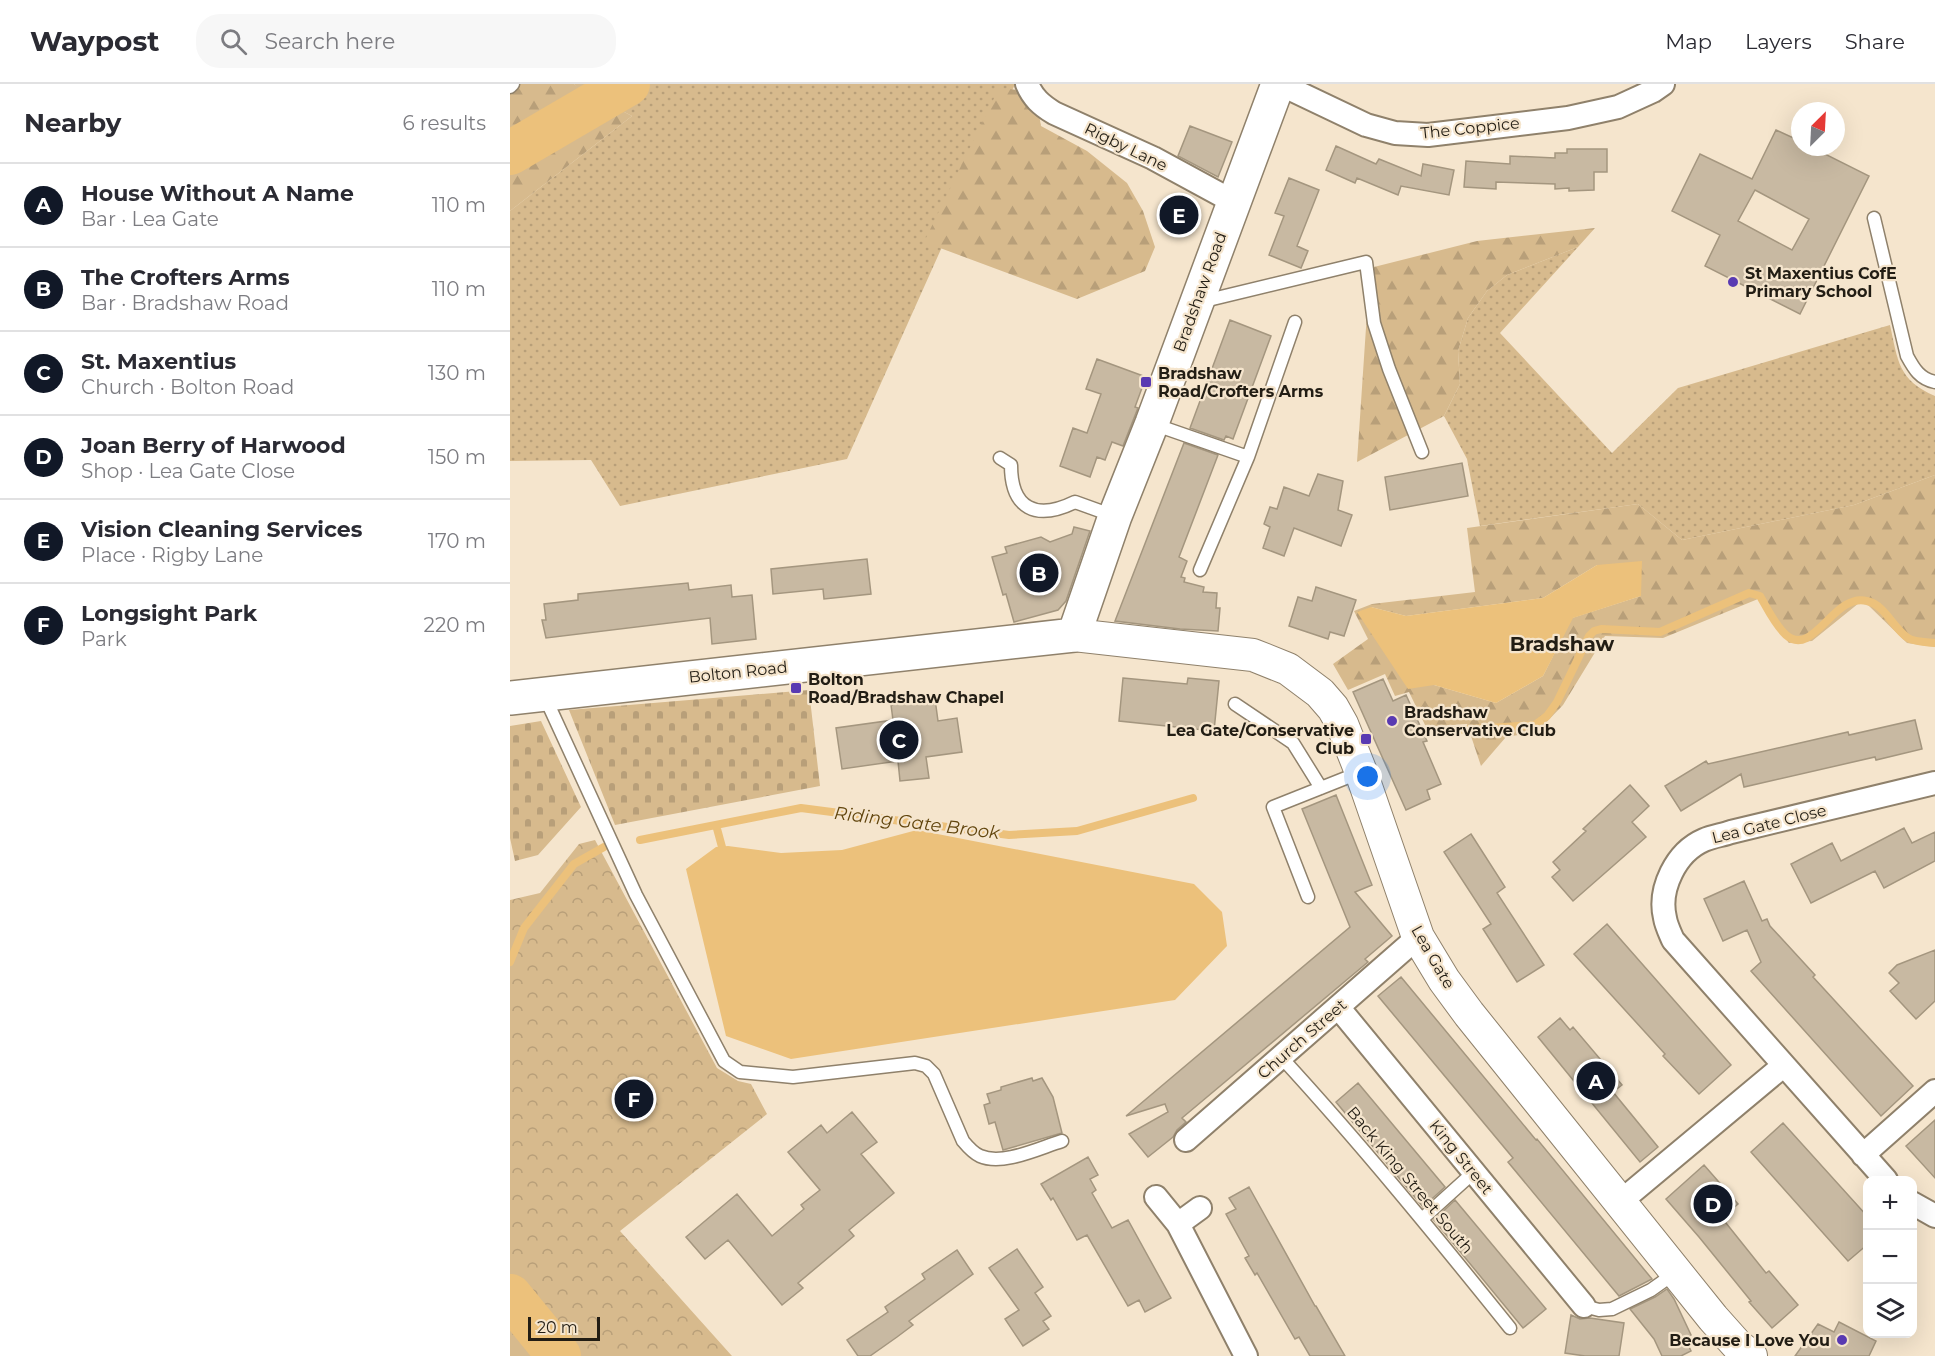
<!DOCTYPE html>
<meta charset="utf-8">
<style>
:root{--surface:#fff;--page:#f7f7f7;--text:#2b2b33;--muted:#7c7c81;--line:#e1e1e2;--accent:#111827}
body{margin:0;font-family:Montserrat,sans-serif;background:var(--page);color:var(--text)}
.controls{position:absolute;right:18px;bottom:18px;display:grid;overflow:hidden;border-radius:12px;box-shadow:0 6px 24px #0002}
.controls button{width:54px;height:54px;display:grid;place-items:center;padding:0;border:0;border-bottom:2px solid var(--line);background:var(--surface);color:var(--text);font:30px sans-serif}
.compass{position:absolute;left:1281px;top:18px;width:54px;height:54px;border-radius:50%;background:var(--surface);box-shadow:0 6px 24px #0002;rotate:24deg}
.scale{position:absolute;left:18px;bottom:15px;width:72px;box-sizing:border-box;padding-left:6px;border:3px solid #221d14;border-top:0;font-size:16px;line-height:21px;white-space:nowrap;color:#221d14;-webkit-text-stroke:4px #f5e5cd;paint-order:stroke}
.you{position:absolute;left:858px;top:693px;width:21px;height:21px;margin:-15px;border:4px solid #fff;border-radius:50%;background:#1a73e8;box-shadow:0 0 0 9px #1a73e833}
.badge{display:grid;place-items:center;width:39px;height:39px;border-radius:50%;background:var(--accent);color:#fff;font-size:20px;font-weight:700}
.pin{position:absolute;translate:-50% -50%;border:3px solid #fff;box-shadow:0 2px 6px #0006}
.list{margin:0;padding:0;list-style:none}
h2{display:flex;justify-content:space-between;align-items:center;height:78px;margin:0;padding:0 24px;font-size:26px}
h2 small{font-size:20px;font-weight:400;color:var(--muted)}
.list li{display:grid;grid-template-columns:39px 1fr auto;gap:18px;align-items:center;box-sizing:border-box;height:84px;padding:0 24px;border-top:2px solid var(--line)}
.list b{display:block;font-size:22px;white-space:nowrap}
.list p{margin:0;font-size:20px;white-space:nowrap;color:var(--muted)}
.list em{font-size:20px;font-style:normal;color:var(--muted)}
.icon{flex:none;width:33px;height:33px;fill:none;stroke:currentColor;stroke-width:2;stroke-linecap:round;stroke-linejoin:round}
.map{position:relative;flex:none;width:1425px;height:1272px;overflow:hidden}
header{display:flex;align-items:center;gap:36px;box-sizing:border-box;height:84px;padding:0 30px;background:var(--surface);border-bottom:2px solid var(--line)}
header strong{font-size:28px}
nav{display:flex;gap:33px;margin-inline-start:auto;font-size:21px}
.search{width:420px;height:54px;background:var(--page);display:flex;align-items:center;gap:15px;box-sizing:border-box;padding:0 21px;border-radius:24px;color:var(--muted);font-size:22px}
main{display:flex}
aside{flex:1;background:var(--surface)}
.map>svg:first-child{display:block}
.grass{fill:url(#grass-dots)}
.forest{fill:url(#forest-firs);fill-rule:evenodd}
.cemetery{fill:url(#cemetery-stones)}
.park{fill:url(#park-crowns)}
.water{fill:#ecc17b}
.lines{fill:none;stroke-linecap:round;stroke-linejoin:round}
.stream{stroke:#ecc17b;stroke-width:8}
.river{stroke:#ecc17b;stroke-width:44}
.building{fill:#c8b9a2;stroke:#a4967f;stroke-width:1.5;fill-rule:evenodd}
.service-casing{stroke:#8f816b;stroke-width:15}
.minor-casing{stroke:#8f816b;stroke-width:26}
.secondary-casing{stroke:#8f816b;stroke-width:34}
.primary-casing{stroke:#8f816b;stroke-width:36}
.service{stroke:#fff;stroke-width:12}
.minor{stroke:#fff;stroke-width:22}
.secondary{stroke:#fff;stroke-width:32}
.primary{stroke:#fff;stroke-width:33}
.poi-dot{fill:#593ab2;stroke:#f5e5cd;stroke-width:2}
.labels{text-anchor:middle;dominant-baseline:central;stroke-width:4.5;stroke-linejoin:round;paint-order:stroke}
.street-label{font-size:16px;fill:#221d14;stroke:#f5e5cd}
.poi-label{font-size:16px;font-weight:bold;fill:#221d14;stroke:#f5e5cd;text-anchor:start}
.water-label{font-size:18px;font-style:italic;fill:#61450d;stroke:#f5e5cd}
.quarter-label{font-size:20px;font-weight:bold;fill:#221d14;stroke:#f5e5cd}
</style>
<header>
<strong>Waypost</strong>
<div class="search"><svg class="icon" aria-label="search" viewBox="0 0 24 24"><circle cx="10" cy="10" r="6"/><path d="M15 15l6 6"/></svg>Search here</div>
<nav><a>Map</a><a>Layers</a><a>Share</a></nav>
</header>
<main>
<aside>
<h2>Nearby<small>6 results</small></h2>
<ul class="list">
<li><span class="badge">A</span><div><b>House Without A Name</b><p>Bar · Lea Gate</p></div><em>110 m</em></li>
<li><span class="badge">B</span><div><b>The Crofters Arms</b><p>Bar · Bradshaw Road</p></div><em>110 m</em></li>
<li><span class="badge">C</span><div><b>St. Maxentius</b><p>Church · Bolton Road</p></div><em>130 m</em></li>
<li><span class="badge">D</span><div><b>Joan Berry of Harwood</b><p>Shop · Lea Gate Close</p></div><em>150 m</em></li>
<li><span class="badge">E</span><div><b>Vision Cleaning Services</b><p>Place · Rigby Lane</p></div><em>170 m</em></li>
<li><span class="badge">F</span><div><b>Longsight Park</b><p>Park</p></div><em>220 m</em></li>
</ul>
</aside>
<div class="map">
<svg width="1425" height="1272" viewBox="0 0 1425 1272">
<defs>
<pattern id="grass-dots" width="8" height="8" patternUnits="userSpaceOnUse" patternTransform="scale(1.5)"><rect width="8" height="8" fill="#d7ba8d"/><path d="M2 2h.1M6 6h.1" fill="none" stroke="#b89f79" stroke-width="1.8" stroke-linecap="round"/></pattern>
<pattern id="forest-firs" width="22" height="20" patternUnits="userSpaceOnUse" patternTransform="scale(1.5)"><rect width="22" height="20" fill="#d7ba8d"/><path d="M5 1l3.5 6h-7zM16 11l3.5 6h-7z" fill="#b89f79"/></pattern>
<pattern id="cemetery-stones" width="16" height="16" patternUnits="userSpaceOnUse" patternTransform="scale(1.5)"><rect width="16" height="16" fill="#d7ba8d"/><path d="M2 7V4a2 2 0 0 1 4 0v3zM10 15v-3a2 2 0 0 1 4 0v3z" fill="#b89f79"/></pattern>
<pattern id="park-crowns" width="20" height="18" patternUnits="userSpaceOnUse" patternTransform="scale(1.5)"><rect width="20" height="18" fill="#d7ba8d"/><path d="M2 6a3 3 0 1 1 6 0M12 15a3 3 0 1 1 6 0" fill="none" stroke="#b89f79"/></pattern>
</defs>
<rect width="100%" height="100%" fill="#f5e5cd"/>
<path class="grass" d="M64,0H505L337,375L110,422L81,376L0,377V127L122,32L67,4Z
M1068,163L990,249L1102,369L1168,304L1380,241C1388,277 1388,296 1425,312V391L1344,421L1172,456L1128,420L970,442L957,375L934,332L950,300L948,267L958,234L977,207L997,191Z"/>
<path class="forest" d="M0,0H64L68,4L122,32L0,127Z
M489,4L525,8L531,42L577,67L617,99L633,127L645,163L635,187L567,215L414,158Z
M1085,144L1068,163L997,191L977,207L958,234L948,267L950,300L934,332L847,378L860,184L967,157Z
M1425,391V563L1397,559L1358,521L1349,519L1302,557L1279,559L1248,515L1153,554L1095,552L1053,621L1027,648L996,653L971,682L957,640L916,643L899,608L885,612L875,590L838,606L823,580L858,555L844,527L862,520L965,508L957,444L1128,420L1172,456L1344,421ZM1087,481L1131,512L1062,534L1033,592L986,619L924,601L861,523L896,532L1033,514Z"/>
<path class="cemetery" d="M299,606L310,702L105,741L59,626Z
M31,637L71,723L28,771L5,777L0,754V642Z"/>
<path class="park" d="M85,756L207,984L228,997L241,1000L257,1030L110,1147L222,1272H0V816L30,809L69,760Z"/>
<path class="water" d="M1132,477L1131,512L1063,534L1033,592L986,619L924,601L898,605L847,528L861,523L896,532L1033,514L1087,481Z
M407,746L684,800L712,828L717,862L665,916L281,975L216,952L176,785L206,763L218,762L271,769L332,766Z"/>
<g class="lines">
<path class="stream" d="M916,648L1025,641L1037,632L1047,618L1079,552L1084,547L1091,545L1150,548L1239,509L1250,512C1257,524 1265,541 1276,551C1303,575 1324,508 1357,517C1375,521 1383,544 1398,554C1404,558 1417,558 1425,559
M206,741L212,763
M130,756L291,724L499,751L567,747L683,714
M0,878L14,844L64,780L94,763"/>
<path class="river" d="M0,69L118,0
M0,1212L49,1272"/>
</g>
<path class="building" d="M680,42L722,58L708,93L668,72Z
M1266,46L1290,57V63H1301L1359,92L1290,230L1195,182L1210,151L1162,127L1190,70L1242,95ZM1245,106L1299,135L1282,166L1228,137Z
M826,62L866,80L869,75L911,92L913,80L944,86L939,111L891,102L888,111L847,94L845,99L816,86Z
M1057,65H1097V88H1084V106L1059,107V104L1045,105V100L986,98V105L954,103L956,77L1000,80V72L1045,74V69H1057Z
M779,94L809,106L787,162L798,167L791,184L759,171L774,132L765,129Z
M676,118L682,140L662,145L656,123Z
M720,236L761,252L723,355L716,352L714,356L680,344Z
M587,275L636,293L625,323L628,324L613,362L602,358L595,376L587,373L580,393L550,382L563,344L577,349L591,310L576,305Z
M674,359L708,371L669,473L677,477L671,493L675,494L674,498L694,503L693,508L707,509L706,524H710L708,547L670,545L605,537Z
M952,379L958,412L880,426L875,393Z
M808,390L833,397L828,426L842,431L831,462L784,444L774,472L753,464L760,443L754,440L760,423L767,425L774,403L799,412Z
M564,443L580,447L556,517L548,526L504,538L496,510L493,511L482,473L497,469L495,463L531,453L540,458L562,450Z
M357,475L361,510L314,515L313,505L263,510L261,485Z
M178,499L179,506L221,501L222,513L242,511L246,555L202,560L200,534L36,554L32,536H36L34,520L68,516V510Z
M806,503L846,516L834,552L820,548L818,555L779,542L788,513L802,517Z
M613,594L677,600L678,594L709,597L704,647L609,637Z
M873,595L883,617L896,611L917,657L913,658L931,700L917,706L920,715L896,726L843,608Z
M425,615L428,637L447,634L452,668L416,673L419,694L390,697L388,677L332,685L326,644L383,636L381,621Z
M1405,636L1412,665L1366,676L1365,673L1234,703L1231,690L1171,727L1155,702L1196,677L1198,680L1338,648L1339,651Z
M1120,701L1139,722L1122,738L1136,753L1063,817L1042,793L1050,786L1043,778L1076,747L1073,745Z
M826,711L862,801L845,808L882,852L855,875L858,878L672,1034L676,1038L667,1046L663,1053L638,1073L619,1050L658,1028L655,1020L616,1032L840,843L792,725Z
M1394,744L1402,759L1425,748V777L1374,804L1365,787L1301,819L1281,780L1322,759L1331,777Z
M961,750L995,803L987,809L1034,881L1007,898L973,845L981,840L934,768Z
M1234,797L1252,837L1257,835L1260,842L1305,891L1303,893L1403,1002L1371,1032L1241,887L1251,878L1237,846L1213,857L1194,815Z
M1097,840L1221,981L1189,1010L1153,972L1155,970L1064,870Z
M1425,866V917L1406,935L1380,907L1389,899L1379,889L1387,881Z
M891,893L1026,1056L1027,1055L1142,1195L1109,1212L998,1078L1003,1074L868,912Z
M1050,934L1060,946L1063,943L1112,1001L1103,1008L1148,1063L1130,1078L1028,953Z
M522,994L523,997L532,994L543,1013L552,1049L493,1066L485,1038L479,1040L474,1021L480,1019L477,1010L491,1006V1003Z
M848,999L935,1103L913,1123L826,1018Z
M342,1028L367,1058L351,1070L384,1109L339,1146L344,1152L288,1199L293,1204L272,1221L218,1156L195,1175L176,1153L227,1110L262,1152L294,1125L291,1121L310,1106L278,1068L311,1041L317,1049Z
M1425,1036V1094L1396,1062Z
M1273,1039L1358,1133V1160L1338,1177L1241,1068Z
M578,1073L588,1091L580,1095L586,1106L582,1109L602,1144L618,1136L661,1214L635,1228L629,1216L618,1222L577,1151L567,1156L543,1114L541,1116L531,1100Z
M1194,1081L1228,1120L1212,1134L1256,1189L1259,1187L1288,1221L1262,1244L1239,1218L1241,1217L1189,1153L1156,1115Z
M739,1103L805,1222H806L835,1272H800L789,1253L785,1255L747,1189L745,1191L735,1174L739,1172L716,1130L726,1125L719,1114Z
M945,1116L1036,1225L1013,1244L924,1136Z
M507,1165L533,1203L525,1209L541,1232L533,1237L539,1245L513,1262L495,1235L509,1226L479,1184Z
M447,1166L463,1190L399,1237L403,1241L387,1253L360,1272H348L337,1256L378,1228L375,1223L415,1195L412,1190Z
M1157,1205L1164,1215L1181,1251L1175,1254L1181,1267L1171,1272H1152L1144,1255L1120,1225L1145,1213Z
M1061,1231L1070,1235L1080,1234L1114,1239L1109,1272H1075L1055,1269Z
M1329,1238L1366,1257L1359,1272H1285L1308,1240L1324,1248Z"/>
<g class="lines">
<defs>
<path id="service" d="M0,3L3,0
M1364,134L1397,272C1404,285 1410,295 1425,298
M690,218L856,178L864,239L879,285L912,368
M643,340L738,373
M490,374L501,381C501,425 526,437 565,418L604,432
M690,486L738,373L785,238
M34,611L126,811L214,977L230,988L283,993L405,979L416,982L424,990L453,1057C458,1063 463,1069 470,1072C493,1082 529,1064 552,1057
M725,620L783,659L811,704
M798,813L763,723L851,688
M771,973C851,1060 926,1152 1000,1244
M912,1135L964,1088
M1074,1222L1089,1226L1102,1225L1141,1206L1165,1189"/>
<path id="minor" d="M517,0C523,14 531,21 544,29L643,74L724,118
M770,0L856,41L885,49L918,51L1058,34L1108,23L1143,7L1153,0
M828,923L1074,1222
M676,1056L908,853
M1353,1071L1425,1007
M1376,1096L1163,856C1160,849 1156,841 1155,834C1148,805 1166,768 1194,756C1203,752 1213,751 1221,748L1425,699
M646,1113L668,1140L736,1272
M1110,1118L1273,982
M1402,1119L1425,1132
M668,1140L690,1124"/>
<path id="secondary" d="M564,551L743,571L778,585L810,609L823,624L832,640L851,688L908,853L934,896L959,930L1203,1234L1228,1262L1241,1272"/>
<path id="primary" d="M0,614L564,551L605,432L642,339L768,0"/>
</defs>
<use href="#service" class="service-casing"/>
<use href="#minor" class="minor-casing"/>
<use href="#secondary" class="secondary-casing"/>
<use href="#primary" class="primary-casing"/>
<use href="#service" class="service"/>
<use href="#minor" class="minor"/>
<use href="#secondary" class="secondary"/>
<use href="#primary" class="primary"/>
</g>
<g class="poi-dot">
<circle cx="1223" cy="198" r="6"/>
<rect x="630" y="292" width="12" height="12" rx="3"/>
<rect x="280" y="598" width="12" height="12" rx="3"/>
<circle cx="882" cy="637" r="6"/>
<rect x="850" y="649" width="12" height="12" rx="3"/>
<circle cx="1332" cy="1256" r="6"/>
</g>
<g class="labels">
<g class="street-label">
<text transform="translate(960 44) rotate(-6)">The Coppice</text>
<text transform="translate(616 63) rotate(26)">Rigby Lane</text>
<text transform="translate(690 208) rotate(-70)">Bradshaw Road</text>
<text transform="translate(228 588) rotate(-6)">Bolton Road</text>
<text transform="translate(1259 740) rotate(-14)">Lea Gate Close</text>
<text transform="translate(923 873) rotate(60)">Lea Gate</text>
<text transform="translate(792 955) rotate(-41)">Church Street</text>
<text transform="translate(951 1073) rotate(51)">King Street</text>
<text transform="translate(900 1096) rotate(50)">Back King Street South</text>
</g>
<g class="poi-label">
<text x="1235" y="189">St Maxentius CofE<tspan x="1235" dy="18">Primary School</tspan></text>
<text x="648" y="289">Bradshaw<tspan x="648" dy="18">Road/Crofters Arms</tspan></text>
<text x="298" y="595">Bolton<tspan x="298" dy="18">Road/Bradshaw Chapel</tspan></text>
<text x="894" y="628">Bradshaw<tspan x="894" dy="18">Conservative Club</tspan></text>
<text x="844" y="646" text-anchor="end">Lea Gate/Conservative<tspan x="844" dy="18">Club</tspan></text>
<text x="1320" y="1256" text-anchor="end">Because I Love You</text>
</g>
<g class="water-label">
<text transform="translate(407 739) rotate(7)">Riding Gate Brook</text>
</g>
<g class="quarter-label">
<text x="1052" y="560">Bradshaw</text>
</g>
</g>
</svg>
<div class="controls">
<button>+</button>
<button>−</button>
<button><svg class="icon" aria-label="layers" viewBox="0 0 24 24"><path d="M12 4l9 5-9 5-9-5zM3 14l9 5 9-5"/></svg></button>
</div>
<svg class="compass" viewBox="-18 -18 36 36"><path d="M0-13l5 13h-10z" fill="#e53935"/><path d="M0 13l5-13h-10z" fill="#7c7c81"/></svg>
<div class="scale">20 m</div>
<div class="you"></div>
<div class="pin badge" style="left:1086px;top:997px">A</div>
<div class="pin badge" style="left:529px;top:489px">B</div>
<div class="pin badge" style="left:389px;top:656px">C</div>
<div class="pin badge" style="left:1203px;top:1120px">D</div>
<div class="pin badge" style="left:669px;top:131px">E</div>
<div class="pin badge" style="left:124px;top:1015px">F</div>
</div>
</main>
